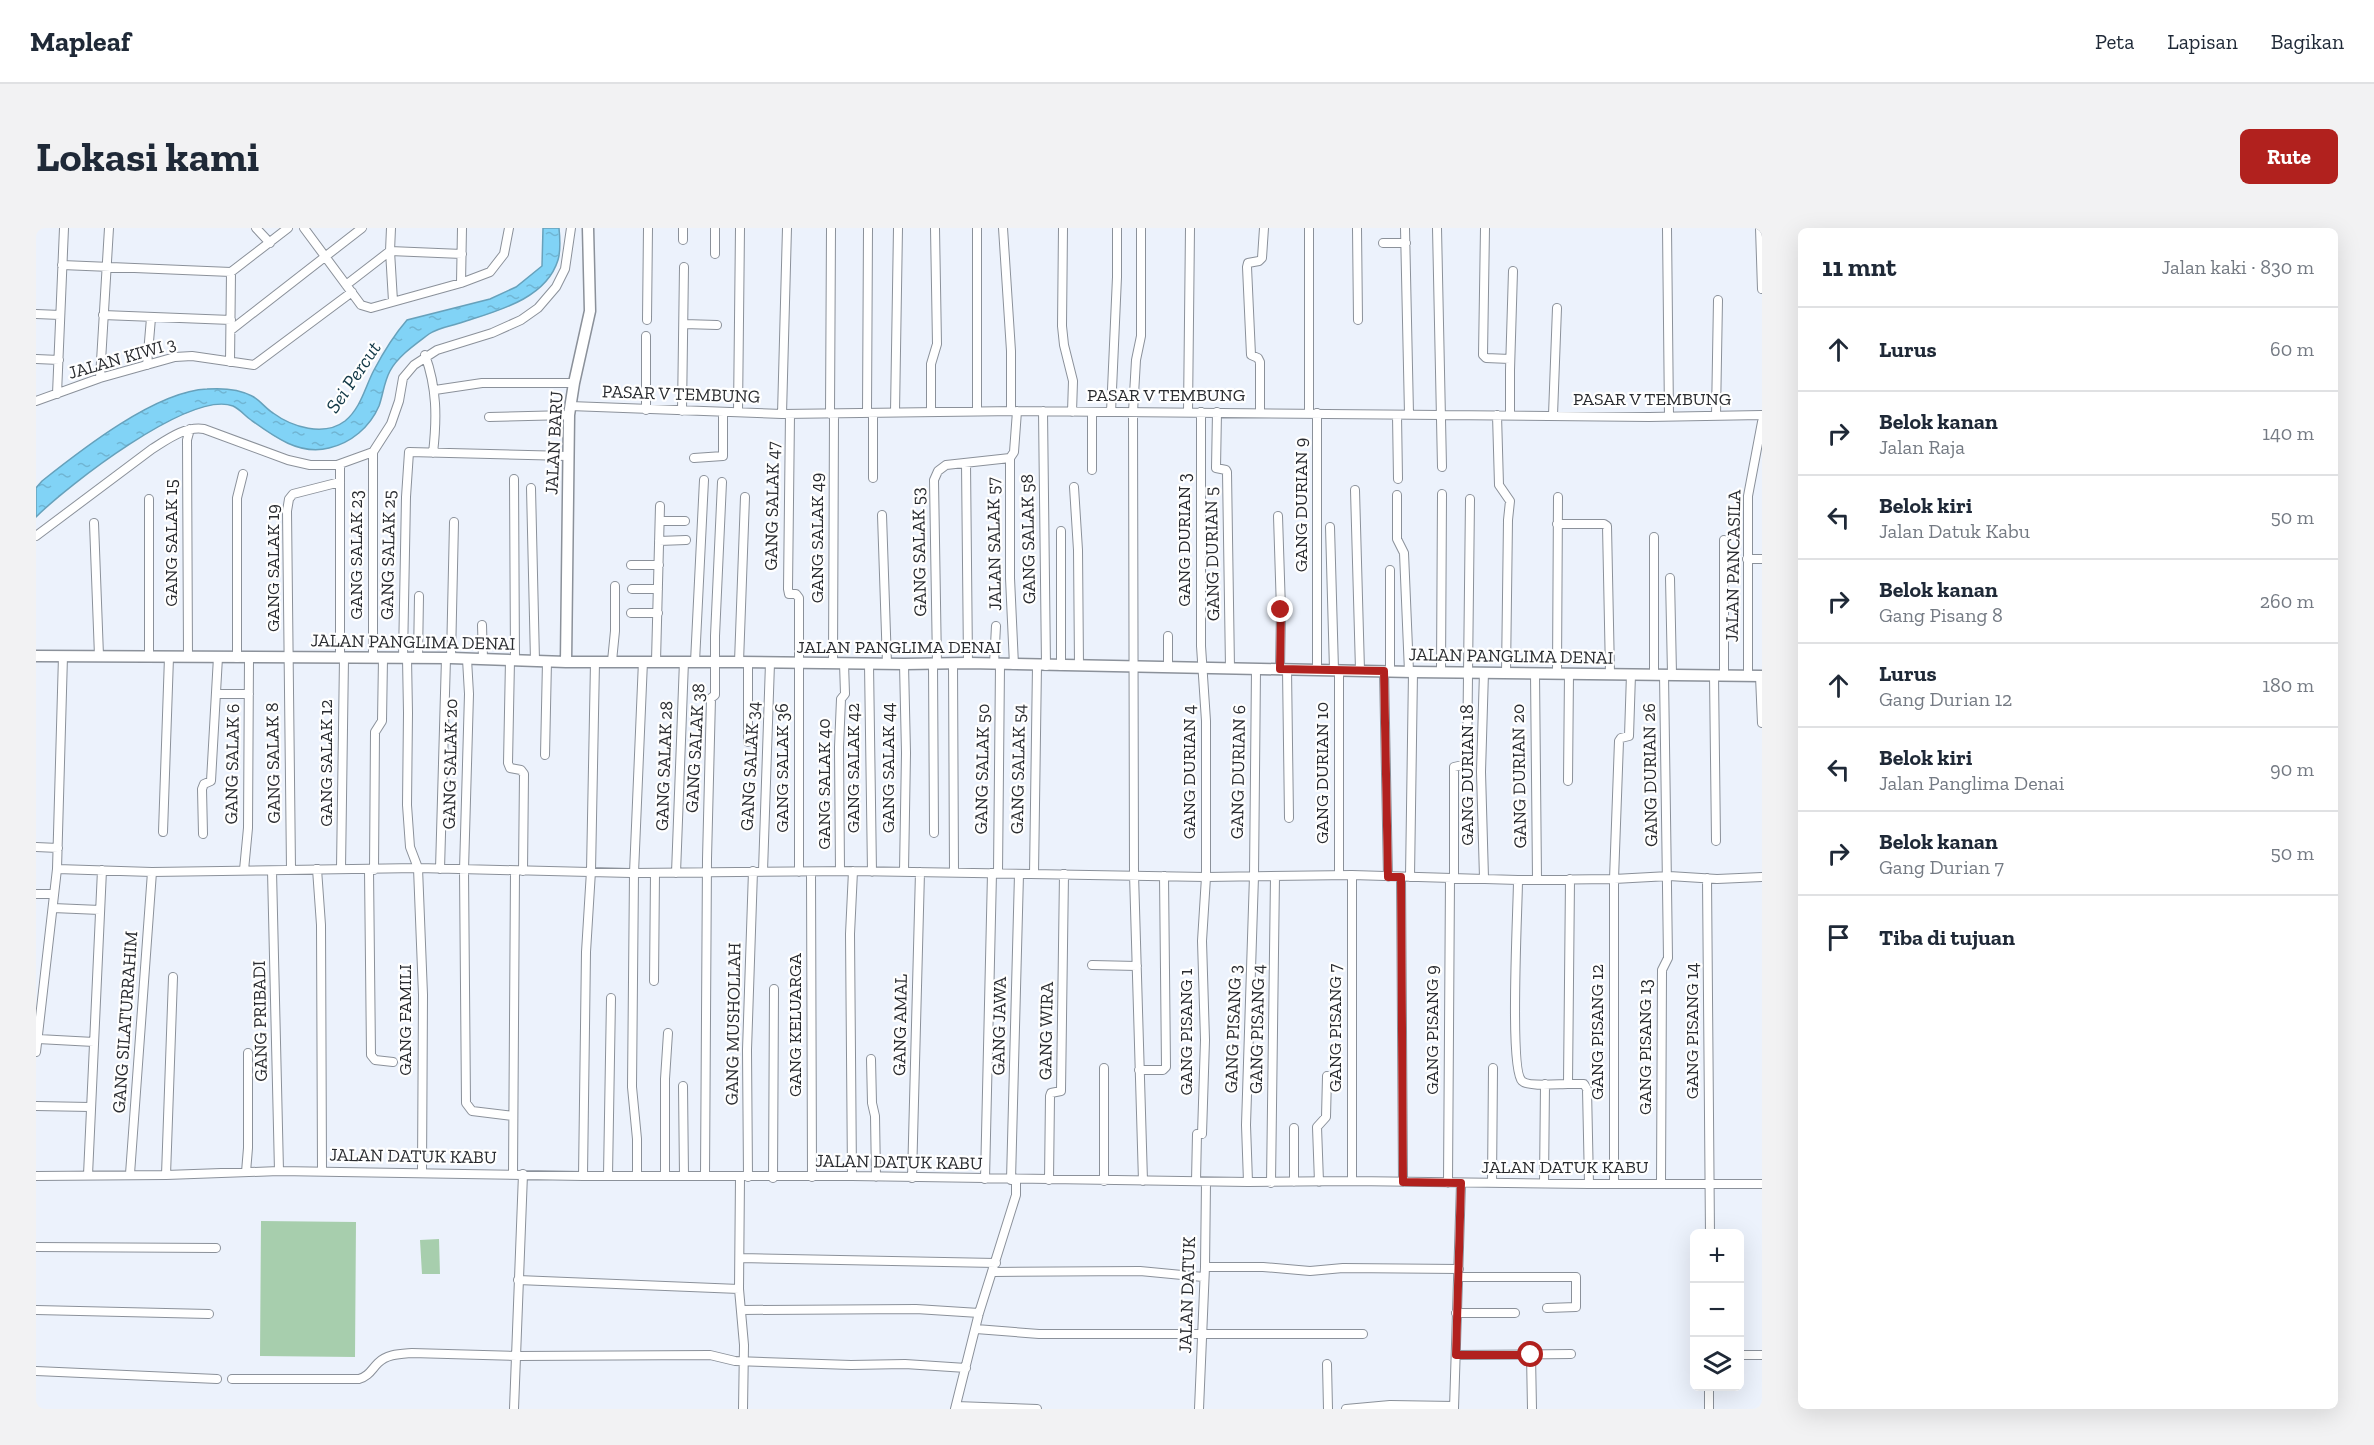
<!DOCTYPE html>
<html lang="id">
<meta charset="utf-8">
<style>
:root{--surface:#fff;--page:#f2f2f3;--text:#1f2937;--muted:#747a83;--line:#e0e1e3;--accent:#b1211e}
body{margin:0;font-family:"Zilla Slab",serif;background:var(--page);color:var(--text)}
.controls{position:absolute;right:18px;bottom:18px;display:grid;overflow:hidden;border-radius:9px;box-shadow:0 6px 24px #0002}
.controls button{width:54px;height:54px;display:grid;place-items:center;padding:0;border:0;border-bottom:2px solid var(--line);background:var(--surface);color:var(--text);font:30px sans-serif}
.stop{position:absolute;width:18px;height:18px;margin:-14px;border:4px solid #b1211e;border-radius:50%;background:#fff}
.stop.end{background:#b1211e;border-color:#fff;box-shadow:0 2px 6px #0008}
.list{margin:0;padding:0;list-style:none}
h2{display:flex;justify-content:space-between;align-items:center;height:78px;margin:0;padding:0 24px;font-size:26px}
h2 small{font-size:20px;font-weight:400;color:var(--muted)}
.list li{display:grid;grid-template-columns:39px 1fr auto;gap:18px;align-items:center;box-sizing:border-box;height:84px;padding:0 24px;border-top:2px solid var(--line)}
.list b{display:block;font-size:22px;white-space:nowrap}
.list p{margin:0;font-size:20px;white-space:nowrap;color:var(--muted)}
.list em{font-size:20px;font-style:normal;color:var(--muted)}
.icon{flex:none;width:33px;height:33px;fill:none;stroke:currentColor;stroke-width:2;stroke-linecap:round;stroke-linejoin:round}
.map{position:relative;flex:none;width:1726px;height:1181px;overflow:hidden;border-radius:9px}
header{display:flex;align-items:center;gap:36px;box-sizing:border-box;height:84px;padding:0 30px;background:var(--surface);border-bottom:2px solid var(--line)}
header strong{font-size:28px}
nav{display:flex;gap:33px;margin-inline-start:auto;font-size:21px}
.intro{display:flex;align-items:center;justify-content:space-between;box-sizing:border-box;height:144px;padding:0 36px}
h1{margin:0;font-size:42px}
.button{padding:15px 27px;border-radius:9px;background:var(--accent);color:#fff;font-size:21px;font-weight:700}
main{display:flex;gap:36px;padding:0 36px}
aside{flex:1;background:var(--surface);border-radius:9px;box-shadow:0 6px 24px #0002}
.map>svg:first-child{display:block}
.pitch{fill:#a7cead}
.water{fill:url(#water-ripples);stroke:#67a1bb;stroke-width:1.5}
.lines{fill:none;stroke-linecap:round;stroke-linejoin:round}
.minor-casing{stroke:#8b919a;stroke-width:10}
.major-casing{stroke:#8b919a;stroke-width:13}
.minor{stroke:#fff;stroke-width:8}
.major{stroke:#fff;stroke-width:10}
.route{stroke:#b1211e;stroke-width:8}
.labels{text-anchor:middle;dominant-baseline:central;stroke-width:4.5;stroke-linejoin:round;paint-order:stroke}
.street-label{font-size:18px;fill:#2a2c30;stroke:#fff}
.water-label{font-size:20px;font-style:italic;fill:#123846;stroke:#fff}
</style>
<header>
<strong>Mapleaf</strong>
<nav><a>Peta</a><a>Lapisan</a><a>Bagikan</a></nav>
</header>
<div class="intro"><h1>Lokasi kami</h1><a class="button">Rute</a></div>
<main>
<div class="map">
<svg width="1726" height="1181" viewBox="0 0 1726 1181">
<defs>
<pattern id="water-ripples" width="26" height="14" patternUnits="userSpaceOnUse" patternTransform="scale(1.5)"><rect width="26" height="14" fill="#81d3f6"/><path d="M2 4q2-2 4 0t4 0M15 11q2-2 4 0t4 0" fill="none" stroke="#70b5d3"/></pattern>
</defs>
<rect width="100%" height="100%" fill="#ecf2fc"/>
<path class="pitch" d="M225,993L320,994L319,1129L224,1128Z
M403,1011L404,1046H386L384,1012Z"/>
<path class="water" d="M507,0H523C524,10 525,22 522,32C510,71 461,83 427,94C416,98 403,99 393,106C380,116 362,128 354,143C348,154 347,167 343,178C334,199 315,215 293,220C264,228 237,208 215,192C209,188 204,181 197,178C154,162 31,258 0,289V260L6,253C45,222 120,163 171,161C185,160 203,161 216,168C224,172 229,180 237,185C256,199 288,209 309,193C325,180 329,159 338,142C347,125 358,107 371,92L454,71L480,59L506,38Z"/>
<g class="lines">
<defs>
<path id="minor" d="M220,0L234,15
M268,0L325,77L335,80L425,55L454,44L468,26L473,0
M355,0L354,23L357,73
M647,0V12
M967,0L975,123V183
M1027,0L1026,98L1028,117L1037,153L1036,184
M1105,0V108L1100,132L1097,184L1098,646L1107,953
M1273,0V185
M1321,0L1322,92
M1369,0L1373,186
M1401,0L1406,239
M1449,0L1447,127L1450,130L1474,131
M1631,0L1633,188
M1724,0L1726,61
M1347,15H1370
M679,26V0
M26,37L195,44L252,0
M425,55L426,0
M310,57L354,23L426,26
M0,86L24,87
M67,87L195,92
M611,92L612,0
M648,96L681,97
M195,102L326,0
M610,108V182
M389,127C401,160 401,190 397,225
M0,131L23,132
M194,134L195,44
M111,137L115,90
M64,150L73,0
M399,162L446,155H538
M21,166L28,0
M0,173L64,150L139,129L156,128L218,137L316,64
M534,178L746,186L981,183L1613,189L1726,187
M646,183L648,39
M895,183V136L901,116L899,0
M941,183V0
M1007,183L1010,438
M702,184L704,0
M859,184L862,0
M1056,184V242
M1075,184L1081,49V0
M1152,184L1154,0
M1181,184L1180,240L1190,242L1191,244L1194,440
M1224,184V134L1222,130L1215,127L1211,39L1212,35L1223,33L1226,30L1228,0
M831,185L832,0
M837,185V250
M746,186L751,0
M754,186L752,361L753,366H760L763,370V644
M794,186L795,0
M1361,187L1362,251
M1461,187L1463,257L1474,273L1472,292L1470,445
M1474,187V142L1477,43
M1517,187L1521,80
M1680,187L1682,72
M453,189L533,187
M658,230L687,228V184
M974,230V350L978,437
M930,235L932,435
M304,236V429
M478,251L479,432
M1038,259L1042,322L1043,438
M495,260L499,433
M1319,262L1324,442
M1361,267V311L1368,325L1373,444
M113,271V428
M846,287L851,436
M1242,288L1245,382L1244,441
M624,293H649
M58,295L63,428
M1521,296H1568L1571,298L1574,445
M1294,299L1298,442
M0,308L116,221C132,211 149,198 168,201L252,232L274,237H301L337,224L355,196L363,173L367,150L378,137L401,122L456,105L485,92L502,80L520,59L529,41L535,0
M623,313L650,312
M1711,331H1726
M595,337H623
M1354,342V443
M1634,350L1636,446
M596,361H622
M595,385H622
M446,397L447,431
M1132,408V439
M152,429L151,212L154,201
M201,430V270L207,246
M337,430V224
M367,430L370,269L373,224L532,228
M371,430L372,485L371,577L374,619L382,640L387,767L386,944
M382,430L383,368
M415,430L418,294
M431,431L433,466L428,642L430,875L436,883L477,888
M474,432L472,535L474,540L485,542L488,546L487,643
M576,433L579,403V358
M620,433L624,278
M659,434L668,252
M703,434L709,269
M712,434V514
M797,435L798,186
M917,435L918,644
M833,436L836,644
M897,436L898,605
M901,436L898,252L902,243L910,237L974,230L978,224L981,183
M958,436L960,398
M1025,438V303
M1251,441L1253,590
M1281,442V185
M1303,442V647
M1348,443L1352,649
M1405,444L1406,266
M1448,444L1445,544L1448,650
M1499,445L1501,651
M1521,445L1522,269
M1618,446V309
M1678,447L1680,613
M1688,447V312
M1712,447V268L1726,194
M1724,448L1726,495
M180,466H213
M509,527L511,433
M1532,553L1533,445
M127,604L133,429
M167,606L166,561L168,556L175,553L182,429
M0,619L22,620
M21,641L116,644L382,640L595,645L817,643L1170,649L1316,647L1482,652L1578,651L1633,648L1681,651L1726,649
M255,641L251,283L253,271L257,266L304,254
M281,641L285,697L286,943
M305,641L308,430
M404,641L410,430
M208,642L212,600L213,430
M333,642L335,827L339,832L357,834
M338,642L339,504L346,493L347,430
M236,643L243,943
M727,643L734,435
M804,643L803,519L805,471L809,466L808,435
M868,643L870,525L868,436
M775,644L776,949
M640,645L648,433
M962,645L964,437
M998,646L1001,437
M1316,647V953
M1365,649L1367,954
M1374,649L1377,444
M1418,650V539L1431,536L1434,271
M1671,650L1674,1006
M1534,651L1532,856H1548L1551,861L1553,956
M1482,652C1482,679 1473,842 1486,853C1492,859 1522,856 1532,856
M0,666H18
M17,680L64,682
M1056,737L1101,738
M618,753L619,645
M2,811L58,814
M0,824L21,641L27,428
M835,831L836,875L839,888L840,949
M1068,840V953
M1103,842H1127L1130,839L1128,648
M647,858L648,948
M0,878L54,879
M1258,900V954
M210,944L212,920V825
M94,946L116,644
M477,946L479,643
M52,947L66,642
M130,947L137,749
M0,948L130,947L243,943L547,948H816L1212,954L1316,953L1553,956H1726
M547,948L550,724L555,643L559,434
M572,948L575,770
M601,948V911L596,859L598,645L607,433
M629,948V851L632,805
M669,948L671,631L675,470L679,467V408L686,254
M816,948L814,706L817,643
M704,949L703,1061L708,1117L707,1181
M712,949L711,822L717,643
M737,950L738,761
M876,950L884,644
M949,951L956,645
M975,952L983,646
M1013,952L1014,868L1015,865L1025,863L1028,646
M1160,953L1161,906H1166L1169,812L1166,713L1170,649V493L1165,418V184
M1212,954L1210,897L1218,648L1220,441
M1283,954L1281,899L1290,889L1291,848
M1235,955L1239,648
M1412,955L1414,650
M1456,955L1457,840
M1508,955L1509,856
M1578,956V651L1583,513L1585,510L1593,508L1595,446
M1625,956L1626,742L1632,730L1628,446
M0,1019L180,1020
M704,1030L960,1035
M1169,1039H1227L1274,1043L1307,1040L1423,1041
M957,1044L1104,1043L1167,1049
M1422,1049H1540V1079L1511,1080
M482,1052L703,1061
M0,1082L173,1086
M706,1082L880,1081L943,1085
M1420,1085H1479
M940,1101L1003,1106H1327
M1420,1127L1535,1126
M1495,1127L1496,1181
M1704,1127H1726
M1291,1136L1292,1181
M0,1143L181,1151
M196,1151H323C333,1148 335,1142 342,1135C351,1126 364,1126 376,1125L481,1128L674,1127L699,1133L815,1137L869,1136L930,1140
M920,1178L1001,1181
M478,1181L487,946
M919,1181L943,1085L980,967V952
M1163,1181L1169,1039L1170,954
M1310,1181L1354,1177L1418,1178
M1418,1181L1425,955
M1673,1181V1158"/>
<path id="major" d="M0,428L415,430L530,434H703L868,436L932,435L1377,444L1726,448
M530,434L533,187L538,155L554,83L552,0"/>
</defs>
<use href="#minor" class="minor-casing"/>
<use href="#major" class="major-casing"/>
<use href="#minor" class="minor"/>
<use href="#major" class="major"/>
</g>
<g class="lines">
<path class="route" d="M1245,382L1244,441L1348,443L1352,649H1365L1367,954L1425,955L1420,1127H1495"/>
</g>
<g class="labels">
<g class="street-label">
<text transform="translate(86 130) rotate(-16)">JALAN KIWI 3</text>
<text transform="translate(645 166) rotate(2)">PASAR V TEMBUNG</text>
<text x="1130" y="167">PASAR V TEMBUNG</text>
<text x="1616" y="171">PASAR V TEMBUNG</text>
<text transform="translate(518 215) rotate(-87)">JALAN BARU</text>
<text transform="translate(1265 277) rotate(-90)">GANG DURIAN 9</text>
<text transform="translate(736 278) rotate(-89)">GANG SALAK 47</text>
<text transform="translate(781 310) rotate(-90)">GANG SALAK 49</text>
<text transform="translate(992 311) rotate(-91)">GANG SALAK 58</text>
<text transform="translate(1148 312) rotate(-90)">GANG DURIAN 3</text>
<text transform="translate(135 315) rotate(-90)">GANG SALAK 15</text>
<text transform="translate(958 316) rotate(-91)">JALAN SALAK 57</text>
<text transform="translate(883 324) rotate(-91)">GANG SALAK 53</text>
<text transform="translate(1176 326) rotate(-91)">GANG DURIAN 5</text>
<text transform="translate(320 327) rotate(-90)">GANG SALAK 23</text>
<text transform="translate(352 327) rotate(-89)">GANG SALAK 25</text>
<text transform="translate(1697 338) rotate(-89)">JALAN PANCASILA</text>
<text transform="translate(237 340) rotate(-90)">GANG SALAK 19</text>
<text transform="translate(377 414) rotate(1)">JALAN PANGLIMA DENAI</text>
<text x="863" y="419">JALAN PANGLIMA DENAI</text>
<text transform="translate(1475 428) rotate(1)">JALAN PANGLIMA DENAI</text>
<text transform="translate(659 520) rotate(-87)">GANG SALAK 38</text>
<text transform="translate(237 535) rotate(-91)">GANG SALAK 8</text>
<text transform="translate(290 535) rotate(-90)">GANG SALAK 12</text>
<text transform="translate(196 536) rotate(-89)">GANG SALAK 6</text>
<text transform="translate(414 536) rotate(-89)">GANG SALAK 20</text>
<text transform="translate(628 538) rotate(-88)">GANG SALAK 28</text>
<text transform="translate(714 538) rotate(-87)">GANG SALAK 34</text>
<text transform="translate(746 540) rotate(-90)">GANG SALAK 36</text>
<text transform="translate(817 540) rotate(-90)">GANG SALAK 42</text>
<text transform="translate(852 540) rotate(-90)">GANG SALAK 44</text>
<text transform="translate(946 541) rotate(-89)">GANG SALAK 50</text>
<text transform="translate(982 541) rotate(-89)">GANG SALAK 54</text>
<text transform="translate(1153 544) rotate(-90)">GANG DURIAN 4</text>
<text transform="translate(1202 544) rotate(-89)">GANG DURIAN 6</text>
<text transform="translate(1286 545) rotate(-90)">GANG DURIAN 10</text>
<text transform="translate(1431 547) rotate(-90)">GANG DURIAN 18</text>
<text transform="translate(1614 547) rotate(-91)">GANG DURIAN 26</text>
<text transform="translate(1483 548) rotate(-91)">GANG DURIAN 20</text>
<text transform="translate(788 556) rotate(-90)">GANG SALAK 40</text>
<text transform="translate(369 792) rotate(-90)">GANG FAMILI</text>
<text transform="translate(224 793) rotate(-91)">GANG PRIBADI</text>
<text transform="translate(89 794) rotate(-86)">GANG SILATURRAHIM</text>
<text transform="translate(697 796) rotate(-89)">GANG MUSHOLLAH</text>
<text transform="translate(759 797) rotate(-90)">GANG KELUARGA</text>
<text transform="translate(864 797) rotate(-89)">GANG AMAL</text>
<text transform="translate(963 798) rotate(-89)">GANG JAWA</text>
<text transform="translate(1299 800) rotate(-90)">GANG PISANG 7</text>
<text transform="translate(1197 801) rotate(-88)">GANG PISANG 3</text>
<text transform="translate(1221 801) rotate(-89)">GANG PISANG 4</text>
<text transform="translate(1396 802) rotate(-90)">GANG PISANG 9</text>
<text transform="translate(1010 803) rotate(-89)">GANG WIRA</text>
<text transform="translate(1656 803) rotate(-90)">GANG PISANG 14</text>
<text transform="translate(1150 804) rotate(-90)">GANG PISANG 1</text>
<text transform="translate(1561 804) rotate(-90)">GANG PISANG 12</text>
<text transform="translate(1609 819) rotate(-90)">GANG PISANG 13</text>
<text transform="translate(377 928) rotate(1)">JALAN DATUK KABU</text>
<text transform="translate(863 934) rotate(1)">JALAN DATUK KABU</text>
<text x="1529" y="939">JALAN DATUK KABU</text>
<text transform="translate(1151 1067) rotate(-88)">JALAN DATUK</text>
</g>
<g class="water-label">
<text transform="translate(317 149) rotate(-56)">Sei Percut</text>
</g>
</g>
</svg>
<div class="controls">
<button>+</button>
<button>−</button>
<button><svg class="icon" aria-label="layers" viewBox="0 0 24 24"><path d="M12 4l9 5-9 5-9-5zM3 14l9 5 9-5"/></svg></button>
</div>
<div class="stop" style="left:1495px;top:1127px"></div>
<div class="stop end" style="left:1245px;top:382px"></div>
</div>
<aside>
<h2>11 mnt<small>Jalan kaki · 830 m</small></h2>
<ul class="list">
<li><svg class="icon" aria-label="ahead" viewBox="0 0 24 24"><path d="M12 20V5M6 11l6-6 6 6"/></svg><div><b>Lurus</b></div><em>60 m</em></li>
<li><svg class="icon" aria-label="right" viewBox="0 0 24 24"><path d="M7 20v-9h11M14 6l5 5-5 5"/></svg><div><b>Belok kanan</b><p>Jalan Raja</p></div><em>140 m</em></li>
<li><svg class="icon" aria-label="left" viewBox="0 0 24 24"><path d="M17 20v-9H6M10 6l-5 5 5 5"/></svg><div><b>Belok kiri</b><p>Jalan Datuk Kabu</p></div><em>50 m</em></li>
<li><svg class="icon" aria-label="right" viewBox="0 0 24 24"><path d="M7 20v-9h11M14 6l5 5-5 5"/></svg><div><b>Belok kanan</b><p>Gang Pisang 8</p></div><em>260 m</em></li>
<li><svg class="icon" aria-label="ahead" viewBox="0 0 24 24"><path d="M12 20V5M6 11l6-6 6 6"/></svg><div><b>Lurus</b><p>Gang Durian 12</p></div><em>180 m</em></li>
<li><svg class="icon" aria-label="left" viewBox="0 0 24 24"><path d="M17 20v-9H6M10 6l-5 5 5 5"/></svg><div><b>Belok kiri</b><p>Jalan Panglima Denai</p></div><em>90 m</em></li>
<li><svg class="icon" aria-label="right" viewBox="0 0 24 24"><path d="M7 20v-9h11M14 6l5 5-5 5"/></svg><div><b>Belok kanan</b><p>Gang Durian 7</p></div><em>50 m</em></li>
<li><svg class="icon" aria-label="arrive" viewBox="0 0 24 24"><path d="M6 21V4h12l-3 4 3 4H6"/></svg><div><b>Tiba di tujuan</b></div></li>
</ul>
</aside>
</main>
